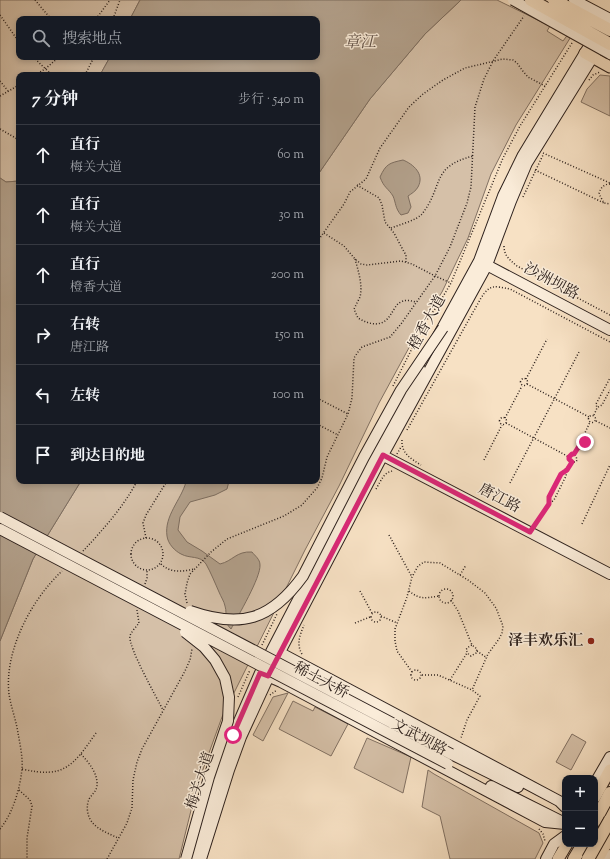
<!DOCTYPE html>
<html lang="zh">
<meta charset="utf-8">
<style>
:root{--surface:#171b24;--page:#20242c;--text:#f1f3f6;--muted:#9ea1a6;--line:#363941}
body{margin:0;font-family:"Sorts Mill Goudy","Noto Serif SC",serif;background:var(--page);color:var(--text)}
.controls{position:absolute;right:12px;bottom:12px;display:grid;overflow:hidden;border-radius:8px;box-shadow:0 2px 6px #0003}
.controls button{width:36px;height:36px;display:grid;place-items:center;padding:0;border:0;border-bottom:1px solid var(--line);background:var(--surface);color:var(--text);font:20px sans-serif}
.stop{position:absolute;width:12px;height:12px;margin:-9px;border:3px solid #db2777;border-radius:50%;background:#fff}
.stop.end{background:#db2777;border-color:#fff;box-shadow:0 1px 4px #0008}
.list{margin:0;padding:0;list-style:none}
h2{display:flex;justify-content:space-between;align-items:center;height:52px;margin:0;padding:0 16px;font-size:17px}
h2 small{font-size:13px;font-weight:400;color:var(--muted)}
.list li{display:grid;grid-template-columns:26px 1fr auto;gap:12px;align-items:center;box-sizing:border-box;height:60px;padding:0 16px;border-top:1px solid var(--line)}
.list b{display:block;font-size:15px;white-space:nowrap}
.list p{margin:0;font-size:13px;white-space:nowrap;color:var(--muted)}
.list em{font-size:13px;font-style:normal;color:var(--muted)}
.icon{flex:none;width:22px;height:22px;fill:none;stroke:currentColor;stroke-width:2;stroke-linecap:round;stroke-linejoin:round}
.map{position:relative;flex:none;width:610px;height:859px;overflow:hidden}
.search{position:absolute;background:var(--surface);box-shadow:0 2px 6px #0003;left:16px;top:16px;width:304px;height:44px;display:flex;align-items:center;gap:10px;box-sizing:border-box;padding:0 14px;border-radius:8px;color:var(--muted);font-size:15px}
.panel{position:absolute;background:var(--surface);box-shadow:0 2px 6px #0003;left:16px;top:72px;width:304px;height:412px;border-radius:8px}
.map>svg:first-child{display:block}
.green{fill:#d5c0a8;stroke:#817062}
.water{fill:#b2a08b;stroke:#7d6d5f}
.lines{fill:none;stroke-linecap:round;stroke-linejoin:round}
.secondary-casing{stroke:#2d211d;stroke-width:12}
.primary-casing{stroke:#2d211d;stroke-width:13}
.highway-casing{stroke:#2d211d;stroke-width:14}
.path{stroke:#2d211d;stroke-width:1.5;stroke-dasharray:1 2;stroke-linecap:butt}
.secondary{stroke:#faecd9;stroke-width:10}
.primary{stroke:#f7e1c4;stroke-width:11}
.highway{stroke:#f7e1c4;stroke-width:12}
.secondary-bridge-casing{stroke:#2d211d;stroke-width:12;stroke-linecap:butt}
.highway-bridge-casing{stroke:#2d211d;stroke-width:14;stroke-linecap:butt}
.secondary-bridge{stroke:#faecd9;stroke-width:10}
.highway-bridge{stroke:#f7e1c4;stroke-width:12}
.route{stroke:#db2777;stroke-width:5}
.poi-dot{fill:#8f2418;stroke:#faecd9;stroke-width:1.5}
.labels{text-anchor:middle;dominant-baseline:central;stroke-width:3;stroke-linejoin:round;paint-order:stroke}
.street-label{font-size:15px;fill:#2d211d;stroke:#faecd9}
.poi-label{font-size:15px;font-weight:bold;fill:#2d211d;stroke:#faecd9;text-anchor:end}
.water-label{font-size:16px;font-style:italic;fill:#5c4d44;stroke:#faecd9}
</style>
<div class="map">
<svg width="610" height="859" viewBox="0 0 610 859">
<rect width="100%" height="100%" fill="#f7e1c4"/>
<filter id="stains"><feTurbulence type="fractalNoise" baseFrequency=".005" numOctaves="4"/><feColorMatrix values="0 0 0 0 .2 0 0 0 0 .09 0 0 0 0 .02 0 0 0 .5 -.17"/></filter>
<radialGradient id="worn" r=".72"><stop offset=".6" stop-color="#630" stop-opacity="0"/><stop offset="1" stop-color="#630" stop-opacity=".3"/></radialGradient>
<path class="green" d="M0,0H140L130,19H19V57H110L100,75H19V181L6,182L0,178Z
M461,0H497L550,26L547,31L563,41L569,33L572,35L516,125L491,174L468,238L442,292L424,320L379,403L339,486L305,550L222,717L197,786L179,859H0V641L33,559L81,481H317V176L370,99L425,34Z
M600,75L610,76V116L581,102L587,89Z
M288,693L263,741L253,735L273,697Z
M293,701L313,711L315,707L348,724L331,756L279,729Z
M572,734L586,742L571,770L556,762Z
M367,738L411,757L403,793L354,768Z
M428,770L434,774L539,833L543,843L535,859H450L440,816L422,807Z"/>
<path class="water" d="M140,0H461L425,34L370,99L317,176V75H100L110,57H317V19H130Z
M403,160C413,164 425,174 418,187C416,191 411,194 408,196L411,207L408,213L401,215C395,208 396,203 393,196C388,188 384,188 380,177C386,164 389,163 403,160Z
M0,178L6,182L19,181V481H81L33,559L0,641Z
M188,481H229L227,489L215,495L190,502L180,517L178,530L187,542L202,551L220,564C233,561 236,551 252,552C255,556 260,559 260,565C261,577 238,616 231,629C222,620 228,616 225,606C224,601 221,597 219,592C215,583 211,573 206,564C200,555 190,559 181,554C175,551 168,544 167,536C164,516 181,500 186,482Z"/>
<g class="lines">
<defs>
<path id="secondary" d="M481,262L610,330
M438,336L479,261L503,196L523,155L589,46
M378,453L610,574
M275,650L559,801L565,807
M263,674L281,682L545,822L565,824
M451,754L518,787
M595,783L610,757
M491,786L561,821
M192,859L221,768L233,735L260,673L375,451L420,369
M201,859L229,770L241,737L280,652L383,455L487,265L511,201L527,163L597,50
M546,859L554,844L565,836
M608,859L610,855"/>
<path id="primary" d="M585,53L610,67
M595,797L610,770
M558,859L567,844
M598,859L610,837"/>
<path id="highway" d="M595,821L610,793
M574,859L583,844"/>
</defs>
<use href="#secondary" class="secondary-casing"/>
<use href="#primary" class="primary-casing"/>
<use href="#highway" class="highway-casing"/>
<path class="path" d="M35,0L51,19
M0,15L19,42
M96,19L110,0
M113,19L120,0
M33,57L52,75
M35,75L45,69L59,57
M85,75L94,57
M589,80L593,75L600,72
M0,81L8,91
M0,96L19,85
M0,129L19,140
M543,153L610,183
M535,170L604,203
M610,184C604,184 600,188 599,194L604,203L610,204
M357,185L379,198L382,205L385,222L394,233L403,250L406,255V262
M523,197L543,155
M391,228C399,225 417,220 422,214C444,186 430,167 473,156
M324,233L344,246L355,259L361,264L367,265L401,261L412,264L435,276L451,283
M317,242L344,204L350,192L366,179L380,148L409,107L423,94L443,80L465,68L503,59L513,60L517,63L522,70L528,77L545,86
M504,246C504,256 510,260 517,266L610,315
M355,259C358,270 363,285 360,297C358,301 356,305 354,309L358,318C370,325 383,328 391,314C394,310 396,304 401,302C406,299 411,301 416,302
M520.5 382a3.5 3.5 0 1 1 7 0a3.5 3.5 0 1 1-7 0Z
M526,379L547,339
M527,384L589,417
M393,386L426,321L438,305L451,283L503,158L520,126L572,43
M317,398L348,414
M598,407L602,405L610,390
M594,415L597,408L596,404L610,378
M588.5 419a3.5 3.5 0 1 1 7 0a3.5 3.5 0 1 1-7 0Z
M499.5 421a3.5 3.5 0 1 1 7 0a3.5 3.5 0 1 1-7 0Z
M505,418L522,386
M596,421L610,428
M506,423L569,457
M317,424L338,435
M407,430L481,298C490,284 494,286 510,289L610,342
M584,435L590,422
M402,440C401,453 411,459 421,465
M397,454L401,447
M574,454L581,443L585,442L586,441V436L582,435L578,437L579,442L581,443
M484,460L502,425
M510,483L579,352
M376,489C381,481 384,471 394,471
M549,504C549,494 555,482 561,474C564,470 568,467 572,462H576L577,460L576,456L574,454L570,455L569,459L572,462
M582,524L610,465
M535,526L549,504L554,500L566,476L567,470
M389,535L412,577
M146,538L143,523L146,515L167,481
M131 554a16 16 0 1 1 32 0a16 16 0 1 1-32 0Z
M83,551C102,531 125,505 137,481
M161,564C170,573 182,572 194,569
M460,575L466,565
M145,584L147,578V570
M439 596a7 7 0 1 1 14 0a7 7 0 1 1-14 0Z
M360,591L372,613
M409,591C420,600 426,598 439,596
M451,600L458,611L472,645L477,649L476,653L471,656L469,655L466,650L467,648L472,645
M187,603L185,594L187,583L190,574L211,552L227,539L284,516L302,505L317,488L322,478L327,457L348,414L352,398L354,358L358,352L362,347L390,337L401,324L435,276L450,247L467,203L471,187L475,107L484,79L493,61L524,16
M137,610L139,623C136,627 131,632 130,636C128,647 157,698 163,710
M371 617a5 5 0 1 1 10 0a5 5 0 1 1-10 0Z
M381,616L397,623
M355,623L370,617
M262,645L277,614
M477,651L487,658
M302,654C296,644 300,635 304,625
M411 675a5 5 0 1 1 10 0a5 5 0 1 1-10 0Z
M412,672L397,651L395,641V629L407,597L412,577L418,566L424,562L440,563L468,580L485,593L496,608L503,626L502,633L499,639L488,654L472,690
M422,675H438L472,690L480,696L467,720L461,738
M450,680L467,653
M270,695L277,690
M238,697L250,670
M81,754C89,763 98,773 97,786C96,792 92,794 89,799C86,806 87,816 92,822C98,830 110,834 118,838
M22,769C64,779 73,766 96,733
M19,790L30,800L32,806L27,838V859
M0,829C13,813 20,789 22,769C23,758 20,744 18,733C16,720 11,707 9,694C4,651 31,600 62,571
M539,829L543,834L545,841
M107,859L127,823L132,808L133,780L137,762L142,749L185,671L190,660L192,649"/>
<use href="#secondary" class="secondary"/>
<use href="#primary" class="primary"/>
<use href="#highway" class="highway"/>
<defs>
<path id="secondary-bridge" d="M513,0L610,54
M574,0L610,19
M0,517L451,754
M0,529L448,764
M190,611C241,629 271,620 303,576L364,457L401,390L443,328
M185,632L204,647L215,660L225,678L229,697L228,721L209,777L186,859"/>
<path id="highway-bridge" d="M531,0L610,44
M554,0L610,30
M588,859L610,820"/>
</defs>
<use href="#secondary-bridge" class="secondary-bridge-casing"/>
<use href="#highway-bridge" class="highway-bridge-casing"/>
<use href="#secondary-bridge" class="secondary-bridge"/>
<use href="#highway-bridge" class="highway-bridge"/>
</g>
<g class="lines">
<path class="route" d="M233,735L260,673L268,676L383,455L530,532L549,504V497L561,474L567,470L572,462L569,459V457L572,454H574L581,443L585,442"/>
</g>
<circle class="poi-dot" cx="591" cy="641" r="4"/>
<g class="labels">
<g class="street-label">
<text transform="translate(551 282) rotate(28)">沙洲坝路</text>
<text transform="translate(428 323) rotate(-61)">橙香大道</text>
<text transform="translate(499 499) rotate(28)">唐江路</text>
<text transform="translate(321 681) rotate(28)">稀土大桥</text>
<text transform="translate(419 738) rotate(28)">文武坝路</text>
<text transform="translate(201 781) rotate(-72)">梅关大道</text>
</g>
<g class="poi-label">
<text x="583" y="641">泽丰欢乐汇</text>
</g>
<g class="water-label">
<text x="360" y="43">章江</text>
</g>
</g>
<rect width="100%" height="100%" filter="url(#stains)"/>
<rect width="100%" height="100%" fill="url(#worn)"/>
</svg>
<div class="controls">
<button>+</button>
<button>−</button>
</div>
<div class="stop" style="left:233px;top:735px"></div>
<div class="stop end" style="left:585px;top:442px"></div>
<div class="search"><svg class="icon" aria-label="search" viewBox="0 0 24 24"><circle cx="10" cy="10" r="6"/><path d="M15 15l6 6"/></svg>搜索地点</div>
<section class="panel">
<h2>7 分钟<small>步行 · 540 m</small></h2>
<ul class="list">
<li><svg class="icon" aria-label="ahead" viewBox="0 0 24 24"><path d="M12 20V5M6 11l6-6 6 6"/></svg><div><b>直行</b><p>梅关大道</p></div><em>60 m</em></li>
<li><svg class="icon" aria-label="ahead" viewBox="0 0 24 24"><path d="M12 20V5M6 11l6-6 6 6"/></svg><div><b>直行</b><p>梅关大道</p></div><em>30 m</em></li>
<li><svg class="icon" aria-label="ahead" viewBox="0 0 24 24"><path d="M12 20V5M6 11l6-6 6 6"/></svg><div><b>直行</b><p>橙香大道</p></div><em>200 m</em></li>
<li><svg class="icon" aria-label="right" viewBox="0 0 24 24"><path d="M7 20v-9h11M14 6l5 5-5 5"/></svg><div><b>右转</b><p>唐江路</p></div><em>150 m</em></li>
<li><svg class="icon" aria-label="left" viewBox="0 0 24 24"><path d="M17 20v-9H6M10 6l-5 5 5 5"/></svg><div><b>左转</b></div><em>100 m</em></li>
<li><svg class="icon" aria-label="arrive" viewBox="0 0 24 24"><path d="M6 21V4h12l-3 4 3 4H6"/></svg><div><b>到达目的地</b></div></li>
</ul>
</section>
</div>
